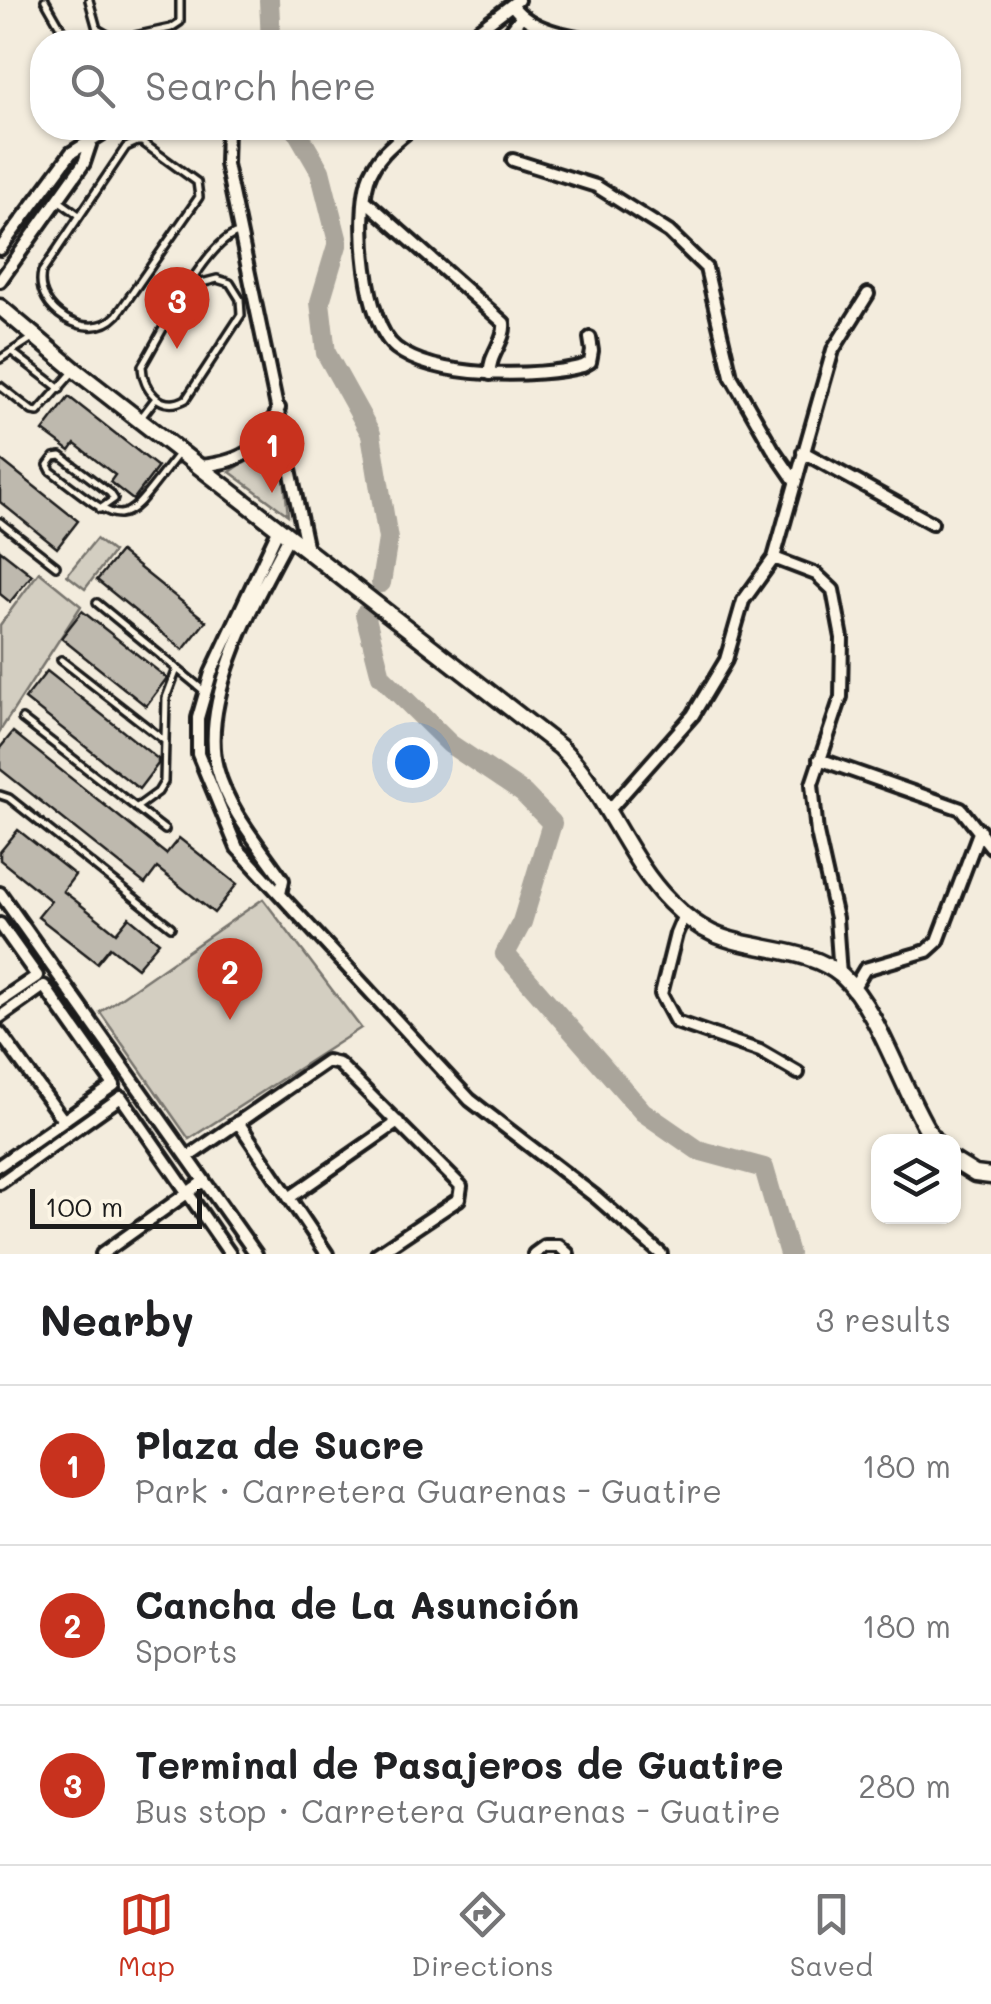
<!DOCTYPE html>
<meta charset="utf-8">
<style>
:root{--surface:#fff;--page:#f2f2f2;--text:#202124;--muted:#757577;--line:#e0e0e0;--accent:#c8321e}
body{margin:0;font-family:Mali,sans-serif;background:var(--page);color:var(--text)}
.controls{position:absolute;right:30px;bottom:30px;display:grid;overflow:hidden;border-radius:20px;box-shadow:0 2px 8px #0004}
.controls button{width:90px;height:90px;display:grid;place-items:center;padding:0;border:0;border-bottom:2px solid var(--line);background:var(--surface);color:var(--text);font:50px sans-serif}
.scale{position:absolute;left:30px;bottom:25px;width:172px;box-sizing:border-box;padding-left:10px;border:5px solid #1c1c1c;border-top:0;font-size:28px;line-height:35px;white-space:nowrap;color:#1c1c1c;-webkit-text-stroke:8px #fcf5e5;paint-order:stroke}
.you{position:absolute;left:412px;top:762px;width:35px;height:35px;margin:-25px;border:8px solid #fff;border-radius:50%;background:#1a73e8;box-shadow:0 0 0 15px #1a73e833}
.badge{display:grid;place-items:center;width:65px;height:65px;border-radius:50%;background:var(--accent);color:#fff;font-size:32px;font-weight:700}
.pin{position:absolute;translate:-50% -82px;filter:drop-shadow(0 2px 5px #0008)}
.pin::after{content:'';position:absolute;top:52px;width:35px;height:30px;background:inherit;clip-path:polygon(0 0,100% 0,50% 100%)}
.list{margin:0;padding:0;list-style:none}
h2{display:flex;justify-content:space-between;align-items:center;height:130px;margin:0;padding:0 40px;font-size:42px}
h2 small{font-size:32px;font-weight:400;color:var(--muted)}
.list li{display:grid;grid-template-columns:65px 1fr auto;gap:30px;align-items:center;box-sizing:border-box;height:160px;padding:0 40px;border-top:2px solid var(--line)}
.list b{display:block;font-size:38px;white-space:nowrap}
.list p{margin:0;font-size:32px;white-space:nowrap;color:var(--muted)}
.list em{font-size:32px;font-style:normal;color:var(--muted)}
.icon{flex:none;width:55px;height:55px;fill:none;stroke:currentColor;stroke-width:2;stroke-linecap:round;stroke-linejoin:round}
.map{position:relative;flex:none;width:991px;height:1254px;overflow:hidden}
.search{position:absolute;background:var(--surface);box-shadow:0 2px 8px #0004;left:30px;right:30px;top:30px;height:110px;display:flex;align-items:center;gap:25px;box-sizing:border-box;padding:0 35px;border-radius:40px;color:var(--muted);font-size:38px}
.sheet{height:610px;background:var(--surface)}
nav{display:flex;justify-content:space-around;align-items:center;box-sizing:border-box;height:140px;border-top:2px solid var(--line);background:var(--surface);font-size:28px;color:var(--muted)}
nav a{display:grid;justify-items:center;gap:5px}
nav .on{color:var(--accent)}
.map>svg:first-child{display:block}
.green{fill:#d3cec1;stroke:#78756e;stroke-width:2.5}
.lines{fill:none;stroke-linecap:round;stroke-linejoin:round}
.river{stroke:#aaa59b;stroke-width:20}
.building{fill:#beb9ae;stroke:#1c1c1c;stroke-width:2.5}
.service-casing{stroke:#1c1c1c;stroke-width:12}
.minor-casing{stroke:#1c1c1c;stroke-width:18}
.secondary-casing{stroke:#1c1c1c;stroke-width:21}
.service{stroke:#fcf5e5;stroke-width:5}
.minor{stroke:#fcf5e5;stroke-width:10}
.secondary{stroke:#fcf5e5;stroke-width:14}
</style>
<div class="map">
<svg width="991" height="1254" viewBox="0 0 991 1254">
<rect width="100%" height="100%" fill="#f3ecdd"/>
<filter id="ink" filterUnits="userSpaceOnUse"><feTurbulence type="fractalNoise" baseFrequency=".01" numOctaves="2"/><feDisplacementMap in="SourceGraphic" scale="20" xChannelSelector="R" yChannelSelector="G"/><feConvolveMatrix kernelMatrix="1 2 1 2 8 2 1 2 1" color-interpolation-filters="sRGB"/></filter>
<g filter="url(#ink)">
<path class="green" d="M280,438L288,515L230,472Z
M96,539L113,552L85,589L67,575Z
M39,572L81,606L0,731V625Z
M263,899L361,1028L189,1139L100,1012Z"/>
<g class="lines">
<path class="river" d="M269,0L271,42
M295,128L320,171L338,242L320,302L326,353L371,434L388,539L381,583
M365,614L381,676L450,744L523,793L552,823L522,922L505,954L643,1112L698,1150L764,1168L789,1254"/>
</g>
<path class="building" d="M69,397L158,467L133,500L110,482L115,475L75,444L70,451L43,431Z
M0,459L78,521L57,548L0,502Z
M0,550L32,575L10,602L0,594Z
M120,552L206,621L183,650L97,580Z
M82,611L167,678L146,706L61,638Z
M47,671L158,759V764L139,789L25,699Z
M13,732L166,854L179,838L237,884L214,913L157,868L145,884L0,769V748Z
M18,830L75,875L63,891L76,901L116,933L129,917L159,942L137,968L110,947L97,963L38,917L51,901L0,860V852Z"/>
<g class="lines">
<defs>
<path id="service" d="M45,0L69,42
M89,0L97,29L116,40L171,28L180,22V0
M137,142H142L197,182L199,197L117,315C89,345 33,309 42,272L126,147Z
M58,200L79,215
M190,286L217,279L230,283L240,299L241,315L186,399C161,413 143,390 142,366C161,335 205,242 238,233
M12,352L60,389
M0,359L31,339
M0,386L32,411L38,412L73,372
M140,419L156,398
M100,509L114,499L110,493L61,456L54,457L48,465L51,471C131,532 118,530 179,453
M0,522L56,566
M97,603L204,691
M61,660L165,741
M22,719L165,830
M0,795L9,798L171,927
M136,808L158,792L164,782L166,698L177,669"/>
<path id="minor" d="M513,6C532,33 577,37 608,42
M455,42L473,34L518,0
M502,42L521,17
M227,128L226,164L307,550
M412,128C395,142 375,157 368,180C357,217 364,323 396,348C436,379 537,378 583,366L590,362L592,351L590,338
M513,160L596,186L669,232L706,268L731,376L773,449L795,481
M366,201L504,323C506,341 488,355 490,374
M0,249L71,153L111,128
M0,281L84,163L92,139
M803,452L932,523
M201,466C247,461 259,449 279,408
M279,528L211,673L198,718V754L237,848L470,1100L596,1197L661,1254
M774,558L816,574L833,590L842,638L841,697L812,784L817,833L836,918L840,975
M819,759L961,809L991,847
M609,810L693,715L726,660L743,601L774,558L833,350L868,294
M0,893L256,1254
M280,894L283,880C259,845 228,810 217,768C199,698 257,597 289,536
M684,915L676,934L661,994L676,1022L760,1051L798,1073
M0,924L37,976L0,1001
M853,989L865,969L927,951L938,941L980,830
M0,1017L44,986L114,1085L0,1165
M0,1033L63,1120
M238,1122L327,1254
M188,1157L327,1061L339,1064L461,1186L459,1199L377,1254
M0,1183L121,1097L230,1254
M289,1198L398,1122
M102,1254L204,1181
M534,1254L545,1246H559L568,1254"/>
<path id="secondary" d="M0,307L75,370L560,747C606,791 625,857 670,902C682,914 697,926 712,933C753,952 807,946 842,976C880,1010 904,1097 935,1142
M954,1161L975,1174L991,1176"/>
</defs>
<use href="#service" class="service-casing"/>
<use href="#minor" class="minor-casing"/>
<use href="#secondary" class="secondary-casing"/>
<use href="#service" class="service"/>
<use href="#minor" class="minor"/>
<use href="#secondary" class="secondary"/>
</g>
</g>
</svg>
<div class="controls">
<button><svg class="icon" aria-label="layers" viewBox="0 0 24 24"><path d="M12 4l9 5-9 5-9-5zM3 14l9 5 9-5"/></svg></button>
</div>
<div class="scale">100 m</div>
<div class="you"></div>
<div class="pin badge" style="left:272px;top:493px">1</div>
<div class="pin badge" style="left:230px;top:1020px">2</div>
<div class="pin badge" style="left:177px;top:349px">3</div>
<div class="search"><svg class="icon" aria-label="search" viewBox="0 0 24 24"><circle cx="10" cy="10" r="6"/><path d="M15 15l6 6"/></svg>Search here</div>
</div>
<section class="sheet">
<h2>Nearby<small>3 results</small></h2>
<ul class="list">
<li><span class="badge">1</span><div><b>Plaza de Sucre</b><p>Park · Carretera Guarenas - Guatire</p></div><em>180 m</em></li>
<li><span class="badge">2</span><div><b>Cancha de La Asunción</b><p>Sports</p></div><em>180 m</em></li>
<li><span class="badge">3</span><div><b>Terminal de Pasajeros de Guatire</b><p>Bus stop · Carretera Guarenas - Guatire</p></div><em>280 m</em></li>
</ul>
</section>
<nav>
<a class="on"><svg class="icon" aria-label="map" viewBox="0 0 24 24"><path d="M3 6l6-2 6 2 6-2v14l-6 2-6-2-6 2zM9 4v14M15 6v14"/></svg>Map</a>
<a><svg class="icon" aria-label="directions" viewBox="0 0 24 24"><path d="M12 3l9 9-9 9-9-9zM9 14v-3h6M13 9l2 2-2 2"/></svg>Directions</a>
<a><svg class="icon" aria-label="saved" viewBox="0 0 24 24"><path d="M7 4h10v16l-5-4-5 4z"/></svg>Saved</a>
</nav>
